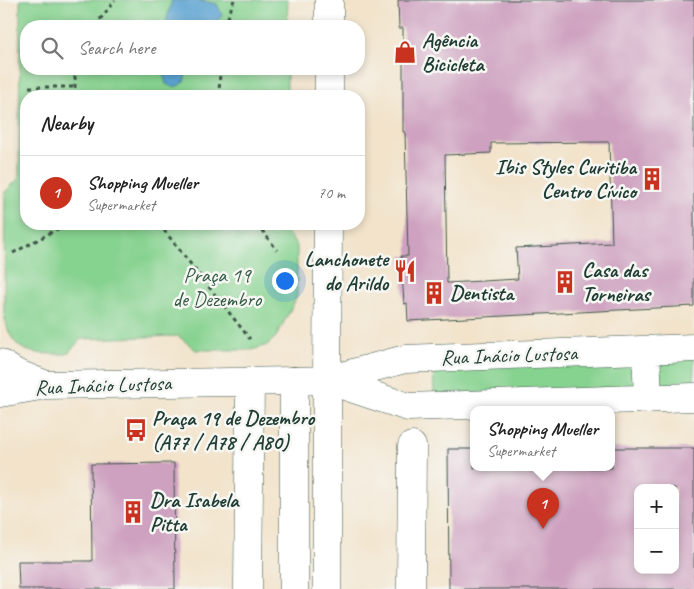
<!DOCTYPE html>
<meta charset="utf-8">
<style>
:root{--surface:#fff;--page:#f2f2f2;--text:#222;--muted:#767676;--line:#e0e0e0;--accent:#c8321e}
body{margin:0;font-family:Caveat,sans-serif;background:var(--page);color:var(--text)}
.controls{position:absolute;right:15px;bottom:15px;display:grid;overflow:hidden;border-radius:10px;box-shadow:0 2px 8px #0003}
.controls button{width:45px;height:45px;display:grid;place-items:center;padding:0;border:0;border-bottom:1px solid var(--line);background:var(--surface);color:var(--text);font:25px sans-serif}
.you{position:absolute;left:284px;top:280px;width:18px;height:18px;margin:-12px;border:4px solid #fff;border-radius:50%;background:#1a73e8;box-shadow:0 0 0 8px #1a73e833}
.badge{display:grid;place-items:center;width:32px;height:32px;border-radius:50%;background:var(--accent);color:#fff;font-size:16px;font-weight:700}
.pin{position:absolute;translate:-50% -41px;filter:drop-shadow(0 1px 2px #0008)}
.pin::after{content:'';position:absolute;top:26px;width:18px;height:15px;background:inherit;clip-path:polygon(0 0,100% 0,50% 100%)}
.popup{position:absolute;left:470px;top:406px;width:145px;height:65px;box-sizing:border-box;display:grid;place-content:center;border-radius:10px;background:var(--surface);filter:drop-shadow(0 1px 4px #0005);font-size:16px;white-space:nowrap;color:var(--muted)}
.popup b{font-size:19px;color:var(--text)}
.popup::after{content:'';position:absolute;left:50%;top:100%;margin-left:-10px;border:10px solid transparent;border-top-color:var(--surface)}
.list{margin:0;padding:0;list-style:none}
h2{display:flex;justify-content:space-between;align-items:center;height:65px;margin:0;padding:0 20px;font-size:21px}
h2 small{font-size:16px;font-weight:400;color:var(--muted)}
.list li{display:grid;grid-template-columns:32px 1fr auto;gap:15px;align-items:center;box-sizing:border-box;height:75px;padding:0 20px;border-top:1px solid var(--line)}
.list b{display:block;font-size:19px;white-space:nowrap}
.list p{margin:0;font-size:16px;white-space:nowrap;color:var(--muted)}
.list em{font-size:16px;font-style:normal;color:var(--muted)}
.icon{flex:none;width:28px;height:28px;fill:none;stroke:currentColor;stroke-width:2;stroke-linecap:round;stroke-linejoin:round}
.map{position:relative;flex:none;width:694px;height:589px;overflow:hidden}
.search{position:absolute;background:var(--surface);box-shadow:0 2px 8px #0003;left:20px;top:20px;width:345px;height:55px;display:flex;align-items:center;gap:12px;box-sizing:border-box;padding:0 18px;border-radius:20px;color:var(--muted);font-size:19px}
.panel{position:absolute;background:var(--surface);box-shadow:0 2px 8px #0003;left:20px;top:90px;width:345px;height:140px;border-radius:20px}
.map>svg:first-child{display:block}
.green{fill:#86d28f;stroke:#528862}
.water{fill:#5ca3d2;stroke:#3e7083}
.building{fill:#cea1c0;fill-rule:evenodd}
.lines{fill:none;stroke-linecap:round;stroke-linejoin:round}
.minor-casing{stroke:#3f564a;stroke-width:29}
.tertiary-casing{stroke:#3f564a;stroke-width:29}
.secondary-casing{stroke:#3f564a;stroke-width:29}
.primary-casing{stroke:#3f564a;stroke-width:29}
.path{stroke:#3f564a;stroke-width:3;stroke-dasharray:4 4;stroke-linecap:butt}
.minor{stroke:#fff;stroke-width:28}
.tertiary{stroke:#fff;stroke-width:28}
.secondary{stroke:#fff;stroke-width:28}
.primary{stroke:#fff;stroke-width:28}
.labels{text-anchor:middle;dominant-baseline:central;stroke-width:5;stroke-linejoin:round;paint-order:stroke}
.poi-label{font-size:21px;font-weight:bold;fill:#1f3d34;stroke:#f6f6f2;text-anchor:start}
.park-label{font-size:21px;fill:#345b46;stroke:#f6f6f2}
.street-label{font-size:21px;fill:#1f3d34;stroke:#f6f6f2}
</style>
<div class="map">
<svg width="694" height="589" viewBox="0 0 694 589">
<rect width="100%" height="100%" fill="#f6f6f2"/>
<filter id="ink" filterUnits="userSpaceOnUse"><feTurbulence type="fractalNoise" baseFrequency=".02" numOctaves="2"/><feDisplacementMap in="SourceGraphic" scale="10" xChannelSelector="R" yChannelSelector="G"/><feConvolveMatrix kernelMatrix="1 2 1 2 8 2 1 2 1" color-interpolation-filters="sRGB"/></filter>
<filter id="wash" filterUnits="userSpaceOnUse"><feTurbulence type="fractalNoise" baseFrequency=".0096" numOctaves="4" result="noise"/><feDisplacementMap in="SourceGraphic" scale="20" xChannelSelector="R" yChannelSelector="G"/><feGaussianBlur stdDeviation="1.12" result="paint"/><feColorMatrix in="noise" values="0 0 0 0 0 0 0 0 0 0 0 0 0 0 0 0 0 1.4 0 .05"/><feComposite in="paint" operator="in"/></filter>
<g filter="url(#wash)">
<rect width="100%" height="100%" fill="#f2e3ca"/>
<path class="green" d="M20,0H288L287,26H26V69H287V96H26V224H285V230L297,246V297L276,337L267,345L252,350H196L178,336L81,339L67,354C31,354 11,355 4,314L5,192L19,178Z
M694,357V385L434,395L433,367Z"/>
<path class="water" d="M172,0H196L217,4L222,15L213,26H165Z
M162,69H187L184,82C177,87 174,88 166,84Z"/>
<g id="blocks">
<path class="building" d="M398,0H694V306L408,321L407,303L404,304L401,256H408L405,132H403V28H399ZM609,142L612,243L516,248L518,279L447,283L445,155L491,153V143Z
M612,448H694V589H449L448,449H474V468H612ZM638,488H675V570H638Z
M174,463L175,589H19L18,561H92L91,464Z"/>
</g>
</g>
<g filter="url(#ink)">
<use href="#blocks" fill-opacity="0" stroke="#3f564a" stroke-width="1"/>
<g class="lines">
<defs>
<path id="minor" d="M411,589L412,446"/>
<path id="tertiary" d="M0,363L16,373L46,385
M0,393L46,385L294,381
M248,589L250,381"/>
<path id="secondary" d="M329,26V0
M329,96V69
M294,381L327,380L328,224"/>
<path id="primary" d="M646,350L648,399
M327,380L408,407L694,397
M327,380L405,359L694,348
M327,380V589
M294,381V589"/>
</defs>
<use href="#minor" class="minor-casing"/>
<use href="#tertiary" class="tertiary-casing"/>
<use href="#secondary" class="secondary-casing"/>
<use href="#primary" class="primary-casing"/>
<path class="path" d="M95,26L115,0
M225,26L234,0
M29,87H73
M75,96V69
M219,96L220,69
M159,224L250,339
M257,224L277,250
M13,253L67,224"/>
<use href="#minor" class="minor"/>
<use href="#tertiary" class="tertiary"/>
<use href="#secondary" class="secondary"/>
<use href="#primary" class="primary"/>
</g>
</g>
<defs>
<symbol id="shop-bare" viewBox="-9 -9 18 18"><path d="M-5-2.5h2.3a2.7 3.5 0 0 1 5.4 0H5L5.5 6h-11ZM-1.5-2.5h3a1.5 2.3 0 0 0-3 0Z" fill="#c8321e" stroke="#f6f6f2" stroke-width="2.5" paint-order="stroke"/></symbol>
<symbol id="building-bare" viewBox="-9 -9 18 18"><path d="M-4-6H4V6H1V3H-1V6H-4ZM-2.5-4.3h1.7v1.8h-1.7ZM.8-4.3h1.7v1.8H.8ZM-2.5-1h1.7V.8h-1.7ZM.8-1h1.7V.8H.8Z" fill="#c8321e" stroke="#f6f6f2" stroke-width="2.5" paint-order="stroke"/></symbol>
<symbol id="restaurant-bare" viewBox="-9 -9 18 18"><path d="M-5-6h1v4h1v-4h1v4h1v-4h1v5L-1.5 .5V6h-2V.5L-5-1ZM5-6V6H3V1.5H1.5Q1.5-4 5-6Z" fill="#c8321e" stroke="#f6f6f2" stroke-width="2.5" paint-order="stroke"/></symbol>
<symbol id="bus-bare" viewBox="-9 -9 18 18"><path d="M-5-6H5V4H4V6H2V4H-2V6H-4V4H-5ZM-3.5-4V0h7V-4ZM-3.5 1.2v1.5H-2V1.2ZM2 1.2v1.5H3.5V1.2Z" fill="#c8321e" stroke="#f6f6f2" stroke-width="2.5" paint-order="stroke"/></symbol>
</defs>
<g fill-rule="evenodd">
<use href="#shop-bare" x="389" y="36" width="32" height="32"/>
<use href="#building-bare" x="636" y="163" width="32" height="32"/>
<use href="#restaurant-bare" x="389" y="255" width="32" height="32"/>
<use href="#building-bare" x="549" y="266" width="32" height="32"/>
<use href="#building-bare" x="418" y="277" width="32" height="32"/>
<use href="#bus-bare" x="120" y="414" width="32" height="32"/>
<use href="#building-bare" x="117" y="496" width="32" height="32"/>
</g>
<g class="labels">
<g class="poi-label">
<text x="422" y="40">Agência<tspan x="422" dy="24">Bicicleta</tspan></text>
<text x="636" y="167" text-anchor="end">Ibis Styles Curitiba<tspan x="636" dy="24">Centro Cívico</tspan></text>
<text x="388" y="259" text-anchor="end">Lanchonete<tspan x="388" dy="24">do Arildo</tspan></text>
<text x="582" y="270">Casa das<tspan x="582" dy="24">Torneiras</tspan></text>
<text x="450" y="293">Dentista</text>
<text x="152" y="418">Praça 19 de Dezembro<tspan x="152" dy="24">(A77 / A78 / A80)</tspan></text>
<text x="150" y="500">Dra Isabela<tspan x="150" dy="24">Pitta</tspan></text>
</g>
<g class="park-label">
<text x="217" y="275">Praça 19<tspan x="217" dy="24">de Dezembro</tspan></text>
</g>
<g class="street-label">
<text transform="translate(509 355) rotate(-2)">Rua Inácio Lustosa</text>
<text transform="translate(103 385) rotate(-2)">Rua Inácio Lustosa</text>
</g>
</g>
</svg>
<div class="controls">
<button>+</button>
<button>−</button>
</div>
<div class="you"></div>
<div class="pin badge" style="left:543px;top:529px">1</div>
<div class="popup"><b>Shopping Mueller</b>Supermarket</div>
<div class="search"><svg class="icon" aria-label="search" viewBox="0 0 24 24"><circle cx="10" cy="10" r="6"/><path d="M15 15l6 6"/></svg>Search here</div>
<section class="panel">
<h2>Nearby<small></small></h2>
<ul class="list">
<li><span class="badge">1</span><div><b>Shopping Mueller</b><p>Supermarket</p></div><em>70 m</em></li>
</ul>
</section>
</div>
